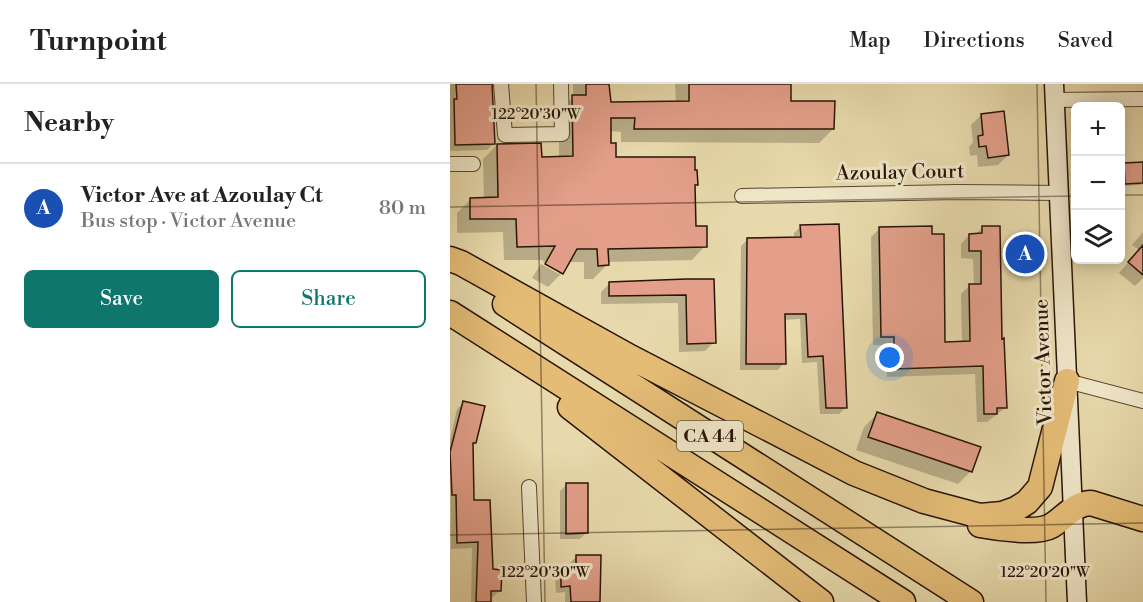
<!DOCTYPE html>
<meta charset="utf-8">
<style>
:root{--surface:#fff;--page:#f6f6f6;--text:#222;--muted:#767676;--line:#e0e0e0;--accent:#0f766e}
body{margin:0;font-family:"Libre Bodoni",serif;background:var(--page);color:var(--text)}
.controls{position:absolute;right:18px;top:18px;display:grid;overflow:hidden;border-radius:9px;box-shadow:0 3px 15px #0003}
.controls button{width:54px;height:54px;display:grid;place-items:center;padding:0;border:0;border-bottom:2px solid var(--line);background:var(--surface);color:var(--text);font:30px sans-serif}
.you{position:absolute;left:440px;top:274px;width:21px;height:21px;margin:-15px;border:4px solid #fff;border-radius:50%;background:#1a73e8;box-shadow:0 0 0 9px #1a73e833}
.badge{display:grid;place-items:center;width:39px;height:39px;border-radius:50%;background:var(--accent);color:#fff;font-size:20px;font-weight:700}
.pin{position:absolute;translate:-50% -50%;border:3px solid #fff;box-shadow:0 2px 6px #0006}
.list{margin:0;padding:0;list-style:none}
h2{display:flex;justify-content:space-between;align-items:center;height:78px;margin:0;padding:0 24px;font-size:26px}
h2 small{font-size:20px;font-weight:400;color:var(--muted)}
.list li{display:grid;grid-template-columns:39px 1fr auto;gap:18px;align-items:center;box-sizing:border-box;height:90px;padding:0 24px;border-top:2px solid var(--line)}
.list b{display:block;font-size:22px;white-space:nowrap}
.list p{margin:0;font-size:20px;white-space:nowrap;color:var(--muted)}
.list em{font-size:20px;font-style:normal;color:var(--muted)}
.actions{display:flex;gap:12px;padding:18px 24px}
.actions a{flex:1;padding:14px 0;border:2px solid var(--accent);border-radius:9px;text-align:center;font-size:21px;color:var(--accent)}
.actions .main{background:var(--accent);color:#fff}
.icon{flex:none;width:33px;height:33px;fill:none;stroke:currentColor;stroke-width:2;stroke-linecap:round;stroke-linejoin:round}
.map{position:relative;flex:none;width:693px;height:518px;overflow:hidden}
header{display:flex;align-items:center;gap:36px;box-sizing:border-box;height:84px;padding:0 30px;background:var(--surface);border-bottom:2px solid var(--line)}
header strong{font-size:28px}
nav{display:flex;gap:33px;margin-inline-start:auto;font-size:21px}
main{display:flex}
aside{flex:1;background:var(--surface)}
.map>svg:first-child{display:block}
.shadow{fill:#0003}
.building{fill:#e39f8a;stroke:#291508;stroke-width:1.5}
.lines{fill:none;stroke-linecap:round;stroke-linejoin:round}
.street-casing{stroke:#584631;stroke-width:16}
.secondary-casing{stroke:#291508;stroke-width:21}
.highway-casing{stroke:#291508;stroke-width:27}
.street{stroke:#efe6c8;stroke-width:14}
.secondary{stroke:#efe6c8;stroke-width:18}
.highway{stroke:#e4bc76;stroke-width:24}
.ticks{fill:none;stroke:#291508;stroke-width:1.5;stroke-opacity:0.45}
.labels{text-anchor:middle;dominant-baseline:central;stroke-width:6;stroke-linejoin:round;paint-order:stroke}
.shield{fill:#efe6c8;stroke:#645442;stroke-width:1.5}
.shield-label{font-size:18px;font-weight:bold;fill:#291508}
.street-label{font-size:20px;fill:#291508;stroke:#efe6c8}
.ticks-label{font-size:15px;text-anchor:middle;fill:#291508;stroke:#efe6c8;stroke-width:6;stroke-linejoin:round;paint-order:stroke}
</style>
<header>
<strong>Turnpoint</strong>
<nav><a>Map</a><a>Directions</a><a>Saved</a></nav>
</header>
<main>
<aside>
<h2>Nearby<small></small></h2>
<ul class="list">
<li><span class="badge" style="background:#1a4fb4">A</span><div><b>Victor Ave at Azoulay Ct</b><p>Bus stop · Victor Avenue</p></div><em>80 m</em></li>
</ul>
<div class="actions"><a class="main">Save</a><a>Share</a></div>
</aside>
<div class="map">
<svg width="693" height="518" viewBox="0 0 693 518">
<rect width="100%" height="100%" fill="#e7d9ab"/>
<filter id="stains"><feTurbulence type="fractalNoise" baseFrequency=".00333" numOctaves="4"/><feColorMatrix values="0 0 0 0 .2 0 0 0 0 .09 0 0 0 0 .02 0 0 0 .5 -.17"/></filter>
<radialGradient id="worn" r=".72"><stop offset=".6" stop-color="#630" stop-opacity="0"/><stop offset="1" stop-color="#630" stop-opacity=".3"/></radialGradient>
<path class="shadow" d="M0,0H41L43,60L37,66L0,67Z
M123,0H159V19H226L225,0H339L340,19L383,45L369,59L171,58V48L159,47L160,60L164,74L246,100L244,102L245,143L255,162L242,176L157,178V181L143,195H134V178H118L112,189L98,203L82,194L91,180L109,190V186L93,177V176H54L53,148L7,149V129L21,115H34L33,75L47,61L90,74H109V27L123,13Z
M531,31L558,71L548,81L528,83L527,71L520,72L519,63L523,58L521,41Z
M675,80L693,98L691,101L672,102V83Z
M351,142L396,323L389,330H370L367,278L352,279L350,235L334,236V279L328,286H290L291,162L298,155H344V149Z
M533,143L555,324L537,338H527L525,290L437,293L436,261H423L421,153L430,144L493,259H512L511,210L519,202H524L523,175L511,174V160L519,151H525Z
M693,148V194L685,202L669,189L689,166L682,161Z
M263,196L264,258L255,267L229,268L228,219L151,220V208L160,199Z
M14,319L25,359L22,362L23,418L41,487L50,506L43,513H40V518H21L22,464L1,465L0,356L7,325Z
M427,330L521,387L508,400L406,366L414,343Z
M116,401L136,449L130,455H110V407Z
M126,473L149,518H115V508L106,509L105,493L112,487L120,486V479Z"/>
<path class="building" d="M6,0H42L45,60L5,61L4,15H7Z
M136,0H159L161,18L239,17V0H341V17H385L384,45H184L185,34H161V59H166V73H245V86H247L248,101H245L246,142H257V163L158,165L159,181L148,182L147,165H127L113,190L95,180L105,162L67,163L66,135H20V114L48,113L47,60L91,59L92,73L123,72L122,11H136Z
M554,27L559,71L538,74L536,62L529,63L528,52L533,51L531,30Z
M693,78V99L675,100L674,79Z
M389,140L397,324H376L373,272L358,273L356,230H335L336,280H296L297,154L351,153L350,141Z
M482,142V150H494L495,258L520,257L519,200H531V167H519V150L532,149V142H550L552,255L554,254L557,324H547V330H534L533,282L444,285V253H431L429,143Z
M693,161V191L678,178Z
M236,195H264L266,259L237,260L236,211L159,212V198Z
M13,317L35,322L26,359H23L24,416H40L43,485L52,486L51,507H41V518H26L28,458L7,459L6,411H2L0,368Z
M427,328L531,363L522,388L418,353Z
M116,399H138V449L116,450Z
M126,471H151L150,518H121L120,502L111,503V485H126Z"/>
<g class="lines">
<defs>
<path id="street" d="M51,0L55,51L112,50L111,0
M605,16L693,15
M0,80H23
M292,112L507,108L609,109
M617,297L693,317
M79,403L84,518"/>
<path id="secondary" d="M604,0L627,518"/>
<path id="highway" d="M0,175L11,179L180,273L404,389L474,417L530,432L552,430L566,425L577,418L590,403L617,297
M55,220L521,518
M0,229L453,518
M120,323L371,518
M530,441C546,444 587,450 601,442C616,433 623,420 641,419L693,435"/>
</defs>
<use href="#street" class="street-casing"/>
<use href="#secondary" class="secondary-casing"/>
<use href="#highway" class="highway-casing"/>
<use href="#street" class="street"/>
<use href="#secondary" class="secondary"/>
<use href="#highway" class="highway"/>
</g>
<path class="ticks" d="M86,0L95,518M587,0L596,518M670,111H693M0,123L626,112M0,451L693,439"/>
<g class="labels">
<rect class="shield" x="227" y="337" width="66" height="30" rx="4.5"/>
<g class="shield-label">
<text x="260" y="352">CA 44</text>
</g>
<g class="street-label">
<text transform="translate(450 89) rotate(-1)">Azoulay Court</text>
<text transform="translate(594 278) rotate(-92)">Victor Avenue</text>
</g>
</g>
<g class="ticks-label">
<text x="86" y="35">122°20'30"W</text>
<text x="95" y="493">122°20'30"W</text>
<text x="595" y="493">122°20'20"W</text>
</g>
<rect width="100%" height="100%" filter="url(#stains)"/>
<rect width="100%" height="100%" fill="url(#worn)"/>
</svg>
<div class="controls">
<button>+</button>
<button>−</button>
<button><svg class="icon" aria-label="layers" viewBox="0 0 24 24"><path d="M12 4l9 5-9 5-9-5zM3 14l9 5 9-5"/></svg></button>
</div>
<div class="you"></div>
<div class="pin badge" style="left:575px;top:170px;background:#1a4fb4">A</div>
</div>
</main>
